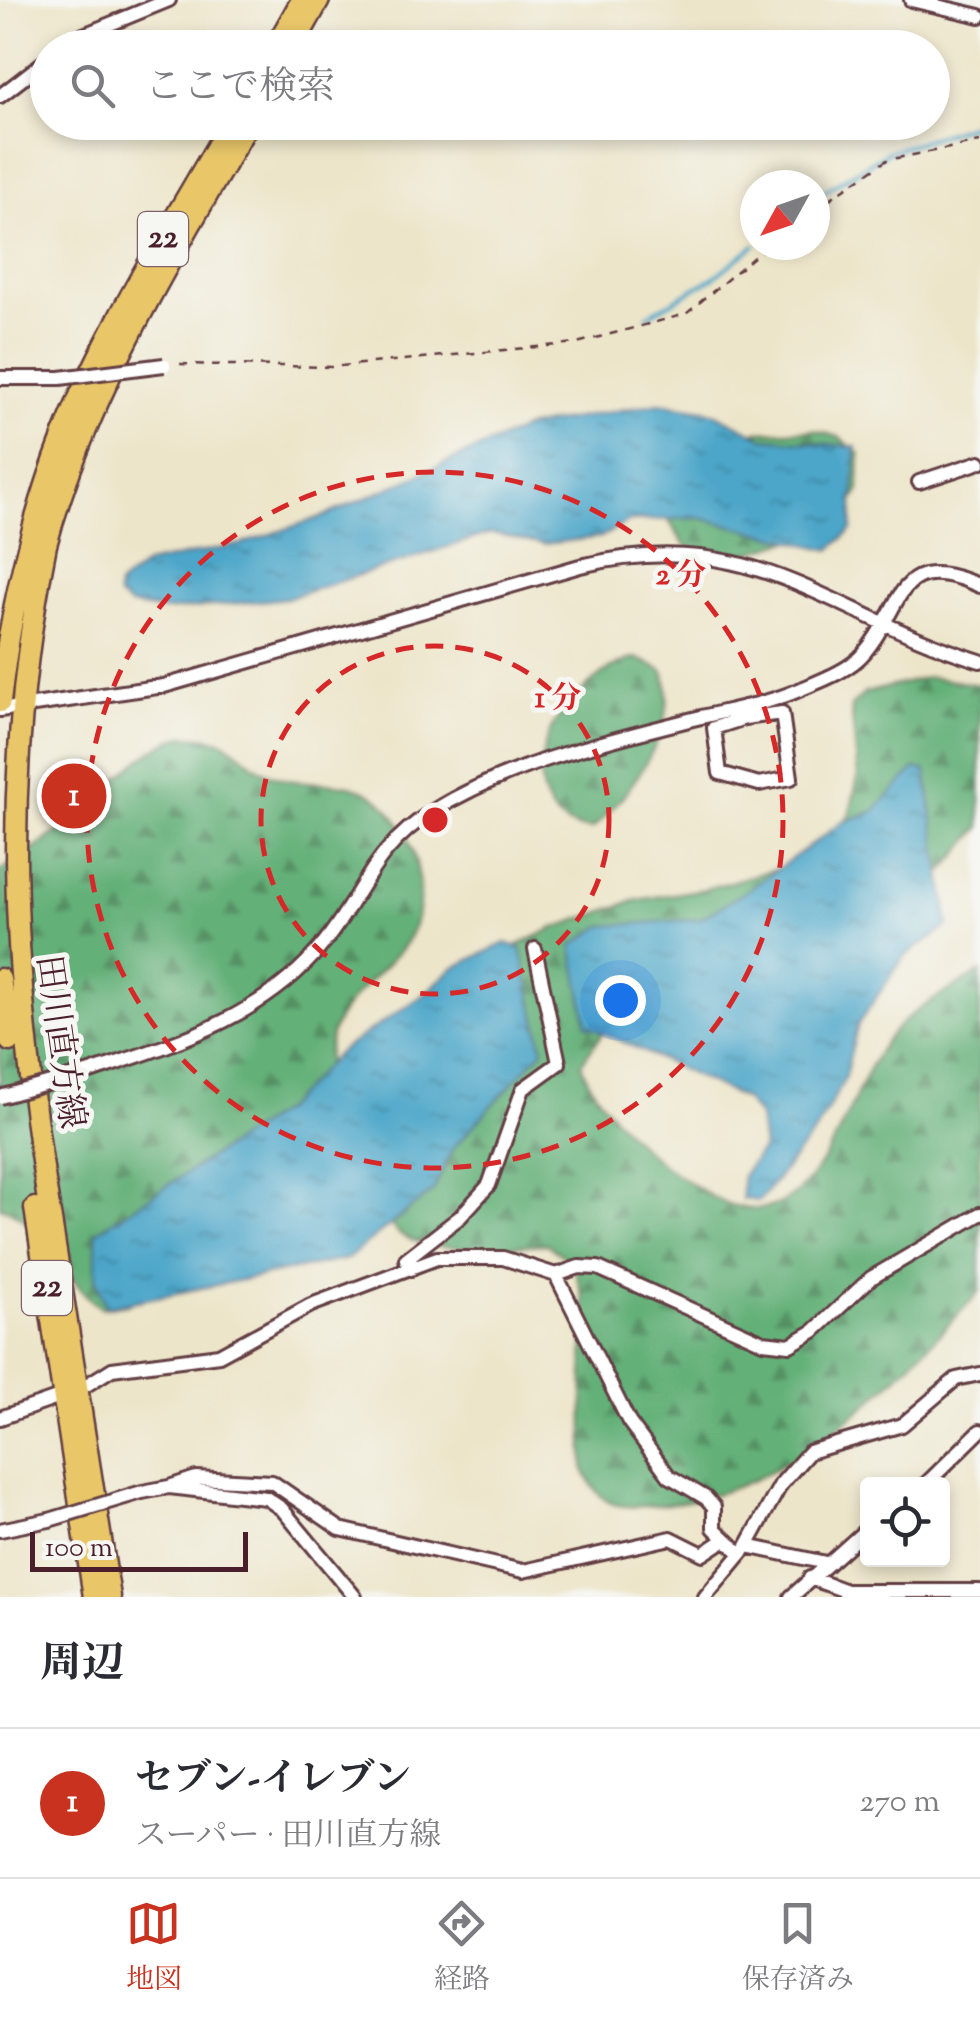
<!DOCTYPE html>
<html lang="ja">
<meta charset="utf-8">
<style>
:root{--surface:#fff;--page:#f7f7f7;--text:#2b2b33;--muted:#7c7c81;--line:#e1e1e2;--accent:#c8321e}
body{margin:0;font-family:"Sorts Mill Goudy","Noto Serif JP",serif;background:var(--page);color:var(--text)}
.controls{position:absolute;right:30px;bottom:30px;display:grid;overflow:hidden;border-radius:10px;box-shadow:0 5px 15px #0003}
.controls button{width:90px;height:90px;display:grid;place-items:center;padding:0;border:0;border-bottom:2px solid var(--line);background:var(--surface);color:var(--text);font:50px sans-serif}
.compass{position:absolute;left:740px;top:170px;width:90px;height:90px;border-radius:50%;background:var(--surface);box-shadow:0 5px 15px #0003;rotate:230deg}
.scale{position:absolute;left:30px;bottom:25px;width:218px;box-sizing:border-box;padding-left:10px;border:5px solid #4a1f2b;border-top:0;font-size:28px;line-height:35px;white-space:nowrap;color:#4a1f2b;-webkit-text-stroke:8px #f6f6f2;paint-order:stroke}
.you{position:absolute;left:620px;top:1000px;width:35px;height:35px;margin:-25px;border:8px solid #fff;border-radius:50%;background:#1a73e8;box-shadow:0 0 0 15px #1a73e833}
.badge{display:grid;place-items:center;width:65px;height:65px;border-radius:50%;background:var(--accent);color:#fff;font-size:32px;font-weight:700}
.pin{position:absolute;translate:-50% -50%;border:5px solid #fff;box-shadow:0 2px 10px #0006}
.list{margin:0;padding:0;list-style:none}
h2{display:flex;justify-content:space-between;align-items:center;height:130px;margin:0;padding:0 40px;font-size:42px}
h2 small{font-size:32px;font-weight:400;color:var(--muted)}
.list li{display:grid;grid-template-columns:65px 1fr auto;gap:30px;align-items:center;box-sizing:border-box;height:150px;padding:0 40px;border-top:2px solid var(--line)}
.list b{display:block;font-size:38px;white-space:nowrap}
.list p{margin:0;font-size:32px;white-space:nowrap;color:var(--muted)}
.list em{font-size:32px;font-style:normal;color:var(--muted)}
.icon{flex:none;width:55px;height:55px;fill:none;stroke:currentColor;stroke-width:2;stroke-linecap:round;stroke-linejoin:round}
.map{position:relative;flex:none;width:980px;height:1597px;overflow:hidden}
.search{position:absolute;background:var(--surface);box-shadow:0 5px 15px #0003;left:30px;right:30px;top:30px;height:110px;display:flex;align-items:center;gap:25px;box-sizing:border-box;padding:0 35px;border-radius:55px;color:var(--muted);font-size:38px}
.sheet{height:280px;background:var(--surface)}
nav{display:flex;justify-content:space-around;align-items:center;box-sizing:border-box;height:140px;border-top:2px solid var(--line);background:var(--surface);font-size:28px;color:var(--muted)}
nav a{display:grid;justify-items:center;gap:5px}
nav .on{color:var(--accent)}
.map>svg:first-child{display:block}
.forest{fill:url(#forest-firs);stroke:#576852;stroke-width:2.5}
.water{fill:url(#water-ripples);stroke:#4a627a;stroke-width:2.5}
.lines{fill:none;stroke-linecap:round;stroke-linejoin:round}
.stream{stroke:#4ba6c9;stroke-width:4}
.street-casing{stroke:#623d43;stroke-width:18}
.primary-casing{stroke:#623d43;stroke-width:25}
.path{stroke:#623d43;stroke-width:2.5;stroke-dasharray:8 8;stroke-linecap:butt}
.street{stroke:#fff;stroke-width:12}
.primary{stroke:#e9c769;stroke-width:20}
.street-bridge-casing{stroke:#623d43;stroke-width:18;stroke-linecap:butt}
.street-bridge{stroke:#fff;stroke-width:12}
.ring{fill:none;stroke:#d62828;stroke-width:5;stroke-dasharray:18 12}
.labels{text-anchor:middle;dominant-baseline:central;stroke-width:10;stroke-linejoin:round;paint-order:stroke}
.shield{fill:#f6f6f2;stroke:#7e6067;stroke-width:2.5}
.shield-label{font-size:32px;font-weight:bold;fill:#4a1f2b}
.street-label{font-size:35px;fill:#4a1f2b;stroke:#f6f6f2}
.centre{fill:#d62828;stroke:#f6f6f2;stroke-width:5}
.ring-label{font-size:30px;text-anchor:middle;font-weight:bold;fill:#d62828;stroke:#f6f6f2;stroke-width:10;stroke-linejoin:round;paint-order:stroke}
</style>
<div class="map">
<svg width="980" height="1597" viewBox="0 0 980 1597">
<defs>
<pattern id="forest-firs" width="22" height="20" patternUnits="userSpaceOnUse" patternTransform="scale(2.5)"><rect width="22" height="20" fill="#64b078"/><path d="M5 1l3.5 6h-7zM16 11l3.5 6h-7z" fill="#548f63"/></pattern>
<pattern id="water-ripples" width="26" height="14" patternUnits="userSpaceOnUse" patternTransform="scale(2.5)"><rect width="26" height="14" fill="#4ba6c9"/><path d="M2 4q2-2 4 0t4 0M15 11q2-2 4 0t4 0" fill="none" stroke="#4087a3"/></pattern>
</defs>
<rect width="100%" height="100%" fill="#f6f6f2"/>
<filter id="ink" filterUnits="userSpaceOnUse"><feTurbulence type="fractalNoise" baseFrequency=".01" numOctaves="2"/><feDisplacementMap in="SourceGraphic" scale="20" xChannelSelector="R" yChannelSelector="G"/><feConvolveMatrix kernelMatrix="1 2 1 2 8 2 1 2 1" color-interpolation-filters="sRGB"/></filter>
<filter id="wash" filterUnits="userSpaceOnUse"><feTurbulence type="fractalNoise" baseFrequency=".0048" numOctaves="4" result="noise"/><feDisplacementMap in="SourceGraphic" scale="40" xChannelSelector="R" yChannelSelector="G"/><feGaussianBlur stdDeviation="2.25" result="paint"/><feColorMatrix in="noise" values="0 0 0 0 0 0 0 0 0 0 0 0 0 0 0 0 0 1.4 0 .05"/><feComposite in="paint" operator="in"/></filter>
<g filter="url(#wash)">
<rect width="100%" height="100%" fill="#ede5c9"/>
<path class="forest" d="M814,430L839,437L860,454L859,492L852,501L798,538L739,556L700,553L684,544L654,498L702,443L755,432Z
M636,658L663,670C684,723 629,796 592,829C541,829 531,774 549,734C562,704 605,665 636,658Z
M929,677L980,685V828L920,899L607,1026L581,1064C595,1103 645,1155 681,1177C698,1188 715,1201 735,1206C821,1232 848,1089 887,1039C910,1009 948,992 980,972V1291C894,1383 791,1496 657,1505C618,1508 602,1510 584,1470L583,1297L573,1263L546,1244C512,1245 412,1258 392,1226C388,1220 386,1210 384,1203L514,947L554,928L637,900L705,889L804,861L834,842L850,813L858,777L851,706L865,693Z
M183,736C247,735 235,766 284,779C312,786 346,778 372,795C416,824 436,902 404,945C381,975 346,995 332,1032C321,1064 332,1103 335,1137L209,1271L127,1304L101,1308C60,1279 50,1222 0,1207V871C27,855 53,836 77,816C111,788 141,749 183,736Z"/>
<path class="water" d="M659,403L710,411L764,438L856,447L852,530L830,550L700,518L630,521L601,537L543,544L491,533L287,598L165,611L130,605L118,596V586L146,564L242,544L327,515L528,427Z
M915,769L926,771L949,926L905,956L858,1024L844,1080L817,1129L759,1201L742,1199V1176L763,1148L759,1117L744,1099L587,1025L572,946L602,926L700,919L748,890L843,822L873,812Z
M505,943L521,948L543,1050L453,1148L433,1191L347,1259L106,1307L96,1278V1232L283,1110L340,1051L422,996L453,968Z"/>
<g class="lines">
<path class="stream" d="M953,0L980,6
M815,197L888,152L980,122
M647,316L713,278L755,245"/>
</g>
</g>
<g filter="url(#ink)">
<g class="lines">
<defs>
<path id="street" d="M911,0L980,16
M62,48L76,38L169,0
M0,96L48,59
M0,378H60
M919,482L980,462
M744,707L745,718L714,728L720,773L759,784L791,778L782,713L745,718
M0,710L164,686L580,566C756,524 826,614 980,661
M87,1073C173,1044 264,1018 323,944C364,893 371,850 433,811C512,762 608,741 697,718C730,710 767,704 799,690C820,681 849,671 864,653C905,606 895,548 980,586
M411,1269L406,1259L460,1217L489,1185L523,1089L559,1063L535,949
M556,1275L629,1422L669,1476L706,1498L714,1507V1528L741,1554
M0,1418L77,1391L112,1369L219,1355L311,1305L437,1258H503L556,1275L579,1267L598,1268L763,1342L790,1345L814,1331L871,1278L980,1214
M926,1484L980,1431
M169,1487L196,1478L272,1482L340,1529L523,1571L671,1538L703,1554L724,1540
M142,1492L169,1487L266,1498L282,1509L355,1597
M0,1530L49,1520
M826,1563L747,1546L781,1484L809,1452L902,1425L956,1379L980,1374
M810,1578L846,1591H980
M705,1597L745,1549
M791,1597L868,1528"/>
<path id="primary" d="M275,48L302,0
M292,48L319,0
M0,702C13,584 45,462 99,356C139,276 186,200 231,122
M0,979L10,1041
M35,1208L94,1597
M110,1597C90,1465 68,1333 48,1201C12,971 0,774 46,545C87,393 172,258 249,122"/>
</defs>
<use href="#street" class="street-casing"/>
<use href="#primary" class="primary-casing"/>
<path class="path" d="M815,209L887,160L980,142
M180,364L331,367L577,343L686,314L768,245"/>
<use href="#street" class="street"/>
<use href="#primary" class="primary"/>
<defs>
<path id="street-bridge" d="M60,378L164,365
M0,1097L87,1073
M49,1520L142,1492"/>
</defs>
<use href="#street-bridge" class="street-bridge-casing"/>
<use href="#street-bridge" class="street-bridge"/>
</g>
</g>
<g class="ring">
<circle cx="435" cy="820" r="174"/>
<circle cx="435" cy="820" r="348"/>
</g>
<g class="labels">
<g class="shield">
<rect x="138" y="212" width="50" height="54" rx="8"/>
<rect x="22" y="1261" width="50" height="54" rx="8"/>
</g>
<g class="shield-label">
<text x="163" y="239">22</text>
<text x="47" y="1288">22</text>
</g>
<g class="street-label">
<text transform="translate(58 1042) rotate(82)">田川直方線</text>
</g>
</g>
<circle cx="435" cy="820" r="15" class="centre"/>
<g class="ring-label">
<text x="681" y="584">2 分</text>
<text x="558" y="707">1 分</text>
</g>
</svg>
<div class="controls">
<button><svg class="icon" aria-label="locate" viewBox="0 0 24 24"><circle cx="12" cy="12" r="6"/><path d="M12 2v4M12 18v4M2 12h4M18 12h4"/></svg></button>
</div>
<svg class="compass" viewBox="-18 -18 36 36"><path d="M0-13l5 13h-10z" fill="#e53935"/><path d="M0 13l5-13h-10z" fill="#7c7c81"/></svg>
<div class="scale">100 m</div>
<div class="you"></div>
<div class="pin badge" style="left:74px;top:796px">1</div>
<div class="search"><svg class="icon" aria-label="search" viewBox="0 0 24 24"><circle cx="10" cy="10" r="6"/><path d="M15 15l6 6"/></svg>ここで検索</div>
</div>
<section class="sheet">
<h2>周辺<small></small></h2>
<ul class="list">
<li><span class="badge">1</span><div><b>セブン-イレブン</b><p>スーパー · 田川直方線</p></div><em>270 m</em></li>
</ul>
</section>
<nav>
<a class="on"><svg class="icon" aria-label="map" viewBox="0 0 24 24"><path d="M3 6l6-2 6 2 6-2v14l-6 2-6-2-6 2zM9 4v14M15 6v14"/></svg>地図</a>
<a><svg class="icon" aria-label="directions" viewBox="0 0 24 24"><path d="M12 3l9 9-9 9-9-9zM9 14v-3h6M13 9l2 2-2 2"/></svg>経路</a>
<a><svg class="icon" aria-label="saved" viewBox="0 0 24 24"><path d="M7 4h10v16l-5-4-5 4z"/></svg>保存済み</a>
</nav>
